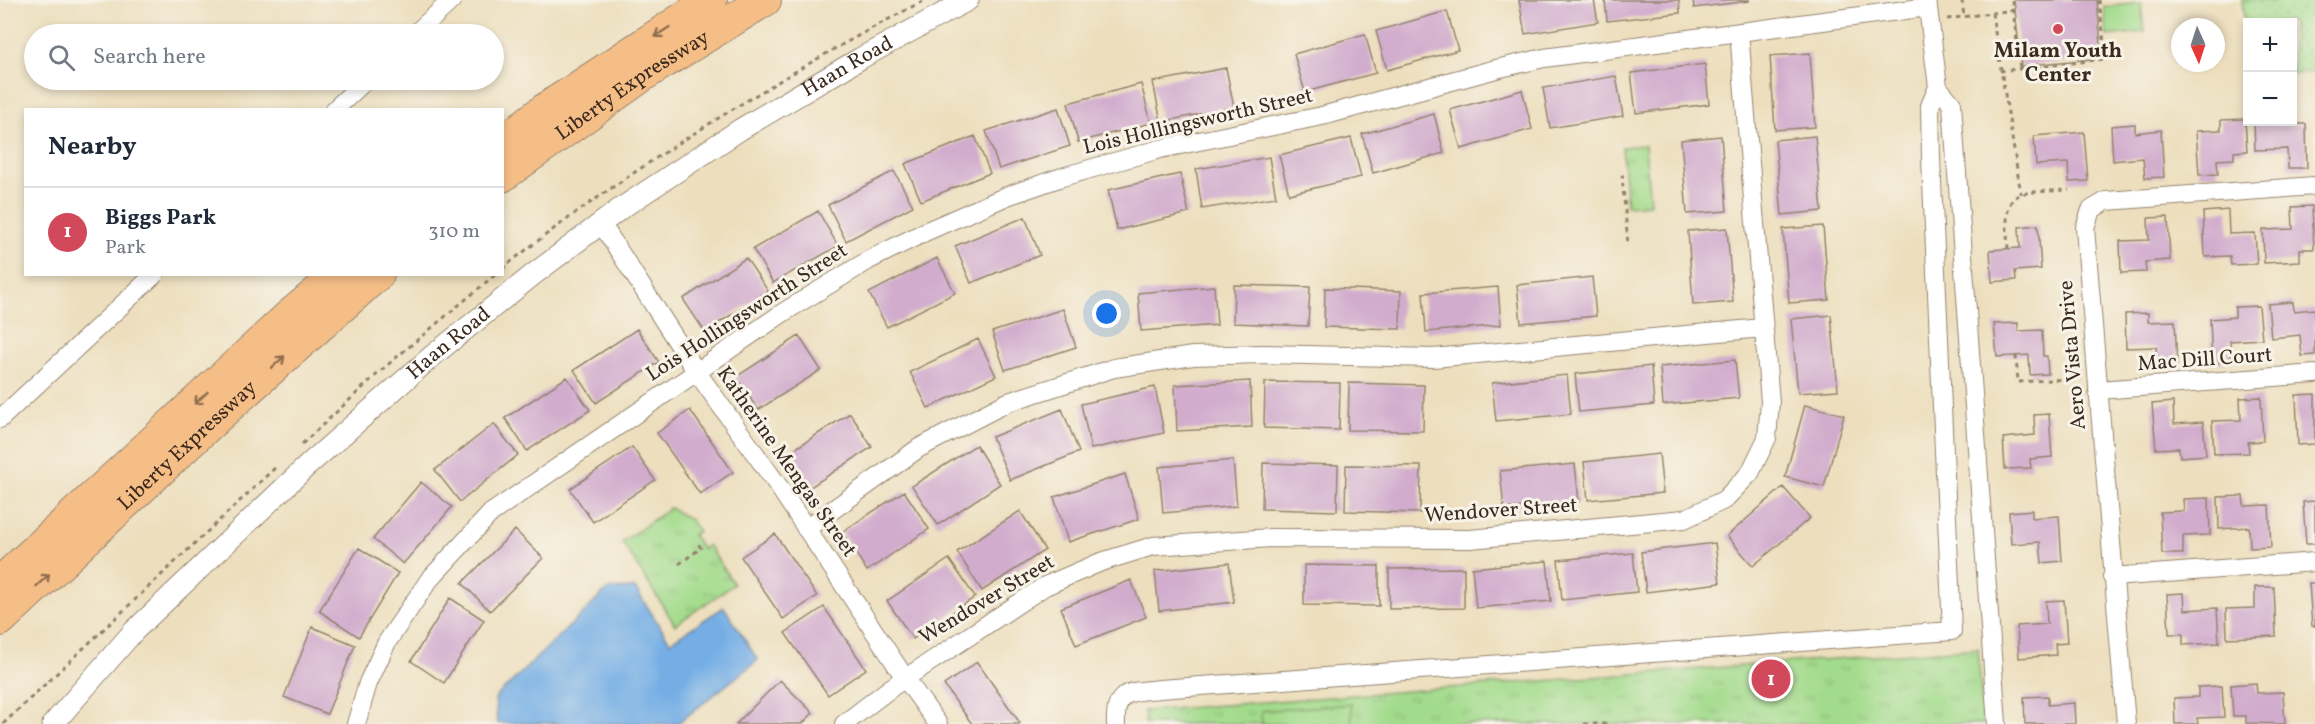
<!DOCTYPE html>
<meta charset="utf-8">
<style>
:root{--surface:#fff;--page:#f2f2f3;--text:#1f2937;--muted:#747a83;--line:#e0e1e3;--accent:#d1495b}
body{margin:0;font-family:Vollkorn,serif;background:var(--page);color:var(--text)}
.controls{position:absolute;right:18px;top:18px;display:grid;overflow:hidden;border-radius:0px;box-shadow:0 3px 9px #0003}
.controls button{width:54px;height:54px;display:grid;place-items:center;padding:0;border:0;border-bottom:2px solid var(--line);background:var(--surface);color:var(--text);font:30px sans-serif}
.compass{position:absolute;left:2171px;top:18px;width:54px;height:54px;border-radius:50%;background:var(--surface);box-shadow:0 3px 9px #0003;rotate:177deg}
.you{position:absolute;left:1107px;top:314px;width:21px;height:21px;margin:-15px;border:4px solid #fff;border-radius:50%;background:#1a73e8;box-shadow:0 0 0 9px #1a73e833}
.badge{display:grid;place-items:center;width:39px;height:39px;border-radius:50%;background:var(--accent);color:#fff;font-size:20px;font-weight:700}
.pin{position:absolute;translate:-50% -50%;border:3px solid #fff;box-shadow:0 2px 6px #0006}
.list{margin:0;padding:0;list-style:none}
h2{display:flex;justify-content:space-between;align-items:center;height:78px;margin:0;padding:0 24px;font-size:26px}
h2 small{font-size:20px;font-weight:400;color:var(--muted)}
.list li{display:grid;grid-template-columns:39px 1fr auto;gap:18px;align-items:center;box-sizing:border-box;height:90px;padding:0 24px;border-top:2px solid var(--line)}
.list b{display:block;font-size:22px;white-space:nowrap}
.list p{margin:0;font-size:20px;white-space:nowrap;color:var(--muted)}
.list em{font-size:20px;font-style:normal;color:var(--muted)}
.icon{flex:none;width:33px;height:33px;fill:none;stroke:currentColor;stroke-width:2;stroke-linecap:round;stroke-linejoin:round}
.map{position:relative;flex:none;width:2315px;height:724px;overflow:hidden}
.search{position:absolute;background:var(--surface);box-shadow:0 3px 9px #0003;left:24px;top:24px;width:480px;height:66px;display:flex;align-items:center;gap:15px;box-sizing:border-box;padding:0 21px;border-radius:33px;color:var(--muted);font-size:22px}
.panel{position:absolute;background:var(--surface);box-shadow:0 3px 9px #0003;left:24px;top:108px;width:480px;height:168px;border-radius:0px}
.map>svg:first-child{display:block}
.grass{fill:url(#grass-dots);stroke:#6f8255;stroke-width:1.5}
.park{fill:url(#park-tufts);stroke:#6f8255;stroke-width:1.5}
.pitch{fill:#a3db8c;stroke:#6f8255;stroke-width:1.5}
.water{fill:#74aee5;stroke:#586c82;stroke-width:1.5}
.building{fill:#d1accd}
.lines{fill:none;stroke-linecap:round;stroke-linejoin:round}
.minor-casing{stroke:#94846e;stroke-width:20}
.tertiary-casing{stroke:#94846e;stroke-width:23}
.motorway-casing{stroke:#94846e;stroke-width:34}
.path{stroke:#94846e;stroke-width:3;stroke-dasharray:4.5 4.5;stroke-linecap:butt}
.minor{stroke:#fff;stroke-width:18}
.tertiary{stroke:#fff;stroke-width:21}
.motorway{stroke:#f6be87;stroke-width:32}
.oneway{stroke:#8f6d4d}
.poi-dot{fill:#d1495b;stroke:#f7f3e8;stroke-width:2}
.labels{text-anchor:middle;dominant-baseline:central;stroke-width:6;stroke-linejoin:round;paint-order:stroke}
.poi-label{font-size:21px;font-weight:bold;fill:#3b2a1e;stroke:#f7f3e8}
.street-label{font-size:21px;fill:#3b2a1e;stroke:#f7f3e8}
</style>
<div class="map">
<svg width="2315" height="724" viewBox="0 0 2315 724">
<defs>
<pattern id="grass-dots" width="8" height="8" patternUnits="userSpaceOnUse" patternTransform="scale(1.5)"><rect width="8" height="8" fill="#a3db8c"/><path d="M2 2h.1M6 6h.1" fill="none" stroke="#8dbc78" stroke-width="1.8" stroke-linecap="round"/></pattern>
<pattern id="park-tufts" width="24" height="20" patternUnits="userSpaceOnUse" patternTransform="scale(1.5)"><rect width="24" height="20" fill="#a3db8c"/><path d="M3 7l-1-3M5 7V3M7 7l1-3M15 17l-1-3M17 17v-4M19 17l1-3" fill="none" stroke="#8dbc78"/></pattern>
</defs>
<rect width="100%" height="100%" fill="#f7f3e8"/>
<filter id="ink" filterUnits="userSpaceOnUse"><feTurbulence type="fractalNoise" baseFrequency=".0167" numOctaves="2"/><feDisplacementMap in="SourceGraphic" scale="12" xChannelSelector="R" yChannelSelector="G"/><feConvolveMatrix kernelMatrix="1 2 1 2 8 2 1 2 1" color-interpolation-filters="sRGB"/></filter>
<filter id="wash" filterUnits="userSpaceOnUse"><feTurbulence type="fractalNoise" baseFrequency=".008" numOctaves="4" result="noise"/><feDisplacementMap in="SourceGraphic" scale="24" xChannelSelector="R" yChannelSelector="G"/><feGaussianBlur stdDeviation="1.35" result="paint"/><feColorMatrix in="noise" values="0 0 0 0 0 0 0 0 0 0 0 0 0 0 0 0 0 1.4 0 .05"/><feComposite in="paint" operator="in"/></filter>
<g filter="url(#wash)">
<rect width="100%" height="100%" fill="#eddfbe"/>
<path class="grass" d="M2242,0H2315V72L2293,74L2292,22H2248L2247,52Z"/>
<path class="park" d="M1645,145L1650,204L1627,206L1622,147Z
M670,508L691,520L698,531L693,535L702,549L708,545L734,584L675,625L622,542Z
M1978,648L1983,724H1145L1144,711Z"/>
<path class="pitch" d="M2141,3L2144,32L2107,36L2104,7Z
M1351,704L1352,724H1262L1261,711Z"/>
<path class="water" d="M635,588L670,642L724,607L758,660L677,724L497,723L495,698L608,589Z"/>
<g id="blocks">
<path class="building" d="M1519,0H1594L1598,22L1525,34Z
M1605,0H1679L1680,13L1607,21Z
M1693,0H1749V1L1694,8Z
M2014,0H2097L2102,58L2021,66Z
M1447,11L1458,50L1387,70L1376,31Z
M1365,34L1376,73L1305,92L1294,54Z
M1810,53L1815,127L1775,130L1770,56Z
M1705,64L1709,104L1636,113L1631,73Z
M1226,68L1234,107L1161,122L1153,82Z
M1616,76L1623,116L1550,128L1543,88Z
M1141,84L1151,123L1078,142L1068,103Z
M1522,90L1532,129L1461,149L1450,110Z
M1058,108L1070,146L999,169L986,131Z
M1434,114L1444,153L1373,173L1362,134Z
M2245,119L2247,151L2234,152V159L2217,160L2218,174L2199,175L2196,131L2221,130V120Z
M2254,122H2279V124H2306L2307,168H2288L2287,149L2255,150Z
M2135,124V133L2161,130L2164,177L2145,178L2143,158L2113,161L2111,126Z
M2084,132L2088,181L2069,182L2068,163L2036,165L2034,136Z
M975,136L990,173L921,201L905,164Z
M1721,136L1727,211L1687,214L1681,140Z
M1815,136L1822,211L1782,215L1775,140Z
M1351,138L1361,177L1289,194L1279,155Z
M1269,157L1276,197L1202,209L1196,169Z
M894,171L913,206L846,241L828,205Z
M1180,174L1189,213L1117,230L1108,190Z
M2312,206L2314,249H2300V261L2264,263L2263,230L2293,229L2292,207Z
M2228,210L2229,234L2255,233L2257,264L2231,265L2230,256L2205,257L2203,212Z
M818,211L838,246L773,283L753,249Z
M1025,217L1040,255L971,283L955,246Z
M2168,217L2170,260L2145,262L2146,272L2121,273L2120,241L2149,240L2148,218Z
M2038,225L2041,269L2015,271L2016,280L1992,282L1990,250L2020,248L2019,227Z
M1823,226L1829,300L1789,303L1783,229Z
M1727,228L1733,302L1693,305L1688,231Z
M746,258L768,291L705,332L683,299Z
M937,258L955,293L887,327L869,293Z
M1592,277L1596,316L1521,323L1517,285Z
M1234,285L1310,287L1308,326L1233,323Z
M1214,286L1217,325L1141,331L1138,293Z
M1498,287L1501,325L1426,332L1423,293Z
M1325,288L1401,291L1400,329L1324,327Z
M2293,302L2294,311L2315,309V355L2302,356L2300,335L2271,338L2268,304Z
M2259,306L2262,339L2230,341L2231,362L2212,363L2210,319L2235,317V307Z
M1063,309L1076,347L1005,370L992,332Z
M2148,313V322L2175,321L2177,365L2157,366L2156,347L2126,348L2125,314Z
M1831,315L1838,390L1798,393L1791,319Z
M2018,323V331L2042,330L2043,356H2047L2048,374L2030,375L2029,355L1997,357L1994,324Z
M637,329L659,362L596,403L574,370Z
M799,336L821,370L758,410L736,377Z
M978,339L996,376L928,408L910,372Z
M1735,360L1739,398L1663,405L1660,367Z
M1651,366L1654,405L1579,412L1575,374Z
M1567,375L1571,414L1496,421L1492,383Z
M567,377L590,410L527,451L505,418Z
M1250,381L1252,427L1177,431L1175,385Z
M1265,382L1340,383L1339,430L1264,428Z
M1349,383L1424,385L1423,431L1348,430Z
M1155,387L1164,433L1091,449L1081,404Z
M2315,394V444L2298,445L2296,395Z
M2261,397L2263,441L2248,442L2249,453L2214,454L2212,421L2241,420L2240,398Z
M2173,402L2174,424L2203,422L2206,455L2180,457L2179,448L2156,449L2152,404Z
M1805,405L1844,415L1824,487L1785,477Z
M1062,409L1079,452L1010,480L992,437Z
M690,410L733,472L700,494L657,433Z
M850,413L872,447L809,488L787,454Z
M2049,414L2052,457L2030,459L2031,468L2005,469L2003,438L2035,435L2034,415Z
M494,424L518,455L460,502L435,470Z
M976,445L1000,484L938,525L912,486Z
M632,447L655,480L593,522L570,489Z
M1659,454L1663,493L1588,500L1584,462Z
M1233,460L1237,506L1163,513L1159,467Z
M1263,463L1338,465L1337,511L1262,509Z
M1575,464L1579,502L1504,509L1500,471Z
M1346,465L1421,466L1420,513L1345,511Z
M1125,474L1139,519L1068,542L1054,497Z
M421,482L452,507L403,564L373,539Z
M1783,487L1810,518L1753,566L1727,536Z
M904,491L929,529L867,571L842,532Z
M2243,496L2244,506L2269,505L2271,547L2250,548L2249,527L2219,529L2218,497Z
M2209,498L2210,535L2183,536V554H2162L2160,512L2184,511L2183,499Z
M2315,501V544H2306L2303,502Z
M2032,510V518L2059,516L2062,561L2042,563L2040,542L2011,544L2009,512Z
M1020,511L1045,550L982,591L957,552Z
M515,530L543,558L490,611L462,583Z
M775,534L817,596L783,619L741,557Z
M1715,543L1720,583L1646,592L1641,552Z
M359,548L398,573L359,637L319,611Z
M1633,553L1637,592L1562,600L1558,560Z
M949,559L975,597L913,639L887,601Z
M1547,561L1551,601L1476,608L1472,568Z
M1229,563L1234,602L1159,611L1155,571Z
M1304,565L1379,566V606L1304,605Z
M1464,568V608L1389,609V569Z
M1131,580L1146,617L1076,645L1061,608Z
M2309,583H2315V626H2312Z
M2255,587H2274L2276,636L2227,638L2226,609L2255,608Z
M2184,593L2185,610L2217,608L2219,643L2183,645V634H2169L2167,594Z
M450,598L484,620L444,683L411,661Z
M2064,600L2067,643L2055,644L2056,655L2019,658L2017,626L2047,624L2046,601Z
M824,607L866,669L828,695L785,633Z
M312,627L355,645L327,714L284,697Z
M977,662L1020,723L1019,724H972L944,685Z
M780,680L813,713L802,724H736Z
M2256,683L2257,693L2283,692L2285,724L2246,723V716H2233L2231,685Z
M2222,686L2224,717L2197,718L2198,724H2175L2174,698L2198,697V687Z
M2048,696V705L2074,703L2075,724H2025L2024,697Z"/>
</g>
</g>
<g filter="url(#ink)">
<use href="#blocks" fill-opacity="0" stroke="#94846e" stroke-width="1.5"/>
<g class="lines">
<defs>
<path id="minor" d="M1927,0L1938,87L1952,104L1997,724
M415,34L452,0
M334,110L366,80
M601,223L696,371L779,487L905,678L938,724
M2098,390L2315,374
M0,419L155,274
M806,529L919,448L1008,402L1114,368L1193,356L1263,354L1433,358L1763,328
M2112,577L2315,562
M356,724L368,683L387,642L429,580L491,513L784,312L869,260L927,231L1007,196L1062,177L1160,149L1322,116L1496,69L1544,58L1928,7
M844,724L892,687L1045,586L1101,562L1153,546L1271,538L1470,539L1684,519L1724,500L1750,473L1767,438L1770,402L1739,32
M1116,724C1114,689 1132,692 1160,689L1952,631L1931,159L1930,106L1938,87
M2126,724L2085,228L2091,210L2106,201L2315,186"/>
<g id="tertiary">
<path id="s1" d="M53,724L134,631L308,465L431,357L534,274L620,209L741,129L861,58L968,0"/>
</g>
<g id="motorway">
<path d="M502,142L544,110L711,0"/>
<path id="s2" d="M502,176L646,73L765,0"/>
<path d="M0,583L289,316L339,274"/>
<path id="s3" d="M0,620L216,418L378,274"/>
</g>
</defs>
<use href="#minor" class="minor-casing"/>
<use href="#tertiary" class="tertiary-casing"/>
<use href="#motorway" class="motorway-casing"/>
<path class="path" d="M1962,0L1964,17
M2012,0L2020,69
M1992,13L2021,194
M1947,19L2014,10
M2000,71L2106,59L2099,0
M1624,176H1622L1628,244
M2008,249C2003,185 2013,194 2069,190
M502,269C556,225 615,185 673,147C755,94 838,45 925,0
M2016,356L2018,382L2082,378
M302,444L385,367L496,274
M679,564L701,548L697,542
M3,724L277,466
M1584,724H1610"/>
<use href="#minor" class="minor"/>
<use href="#tertiary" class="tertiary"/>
<use href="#motorway" class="motorway"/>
</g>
<defs><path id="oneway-shaft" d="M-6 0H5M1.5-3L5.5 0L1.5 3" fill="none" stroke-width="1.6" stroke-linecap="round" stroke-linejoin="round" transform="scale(1.5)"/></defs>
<g class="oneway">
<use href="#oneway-shaft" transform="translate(662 32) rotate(147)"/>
<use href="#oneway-shaft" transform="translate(278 362) rotate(-42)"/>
<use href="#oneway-shaft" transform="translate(201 398) rotate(137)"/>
<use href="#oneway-shaft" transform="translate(43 580) rotate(-43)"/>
</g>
</g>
<circle class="poi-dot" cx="2058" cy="29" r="6"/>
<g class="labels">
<g class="poi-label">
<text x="2058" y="51">Milam Youth<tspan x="2058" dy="24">Center</tspan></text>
</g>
<g class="street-label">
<text stroke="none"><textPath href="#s1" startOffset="1036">Haan Road</textPath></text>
<text stroke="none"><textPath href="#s2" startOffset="159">Liberty Expressway</textPath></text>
<text transform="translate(1198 122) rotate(-13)">Lois Hollingsworth Street</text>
<text transform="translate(747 313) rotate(-33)">Lois Hollingsworth Street</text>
<text stroke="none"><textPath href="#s1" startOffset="550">Haan Road</textPath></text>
<text transform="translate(2073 355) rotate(-95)">Aero Vista Drive</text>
<text transform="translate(2205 360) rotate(-4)">Mac Dill Court</text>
<text stroke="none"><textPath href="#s3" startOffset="256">Liberty Expressway</textPath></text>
<text transform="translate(786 462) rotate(55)">Katherine Mengas Street</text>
<text transform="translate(1501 511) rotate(-4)">Wendover Street</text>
<text transform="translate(987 600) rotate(-31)">Wendover Street</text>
</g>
</g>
</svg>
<div class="controls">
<button>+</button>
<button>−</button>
</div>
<svg class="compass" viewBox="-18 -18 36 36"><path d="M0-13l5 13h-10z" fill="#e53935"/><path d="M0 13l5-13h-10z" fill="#747a83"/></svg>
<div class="you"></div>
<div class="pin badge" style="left:1771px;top:679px">1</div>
<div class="search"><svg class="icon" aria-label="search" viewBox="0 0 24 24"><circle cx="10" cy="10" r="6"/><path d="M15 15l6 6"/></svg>Search here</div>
<section class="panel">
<h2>Nearby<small></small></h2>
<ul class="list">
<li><span class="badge">1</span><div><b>Biggs Park</b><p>Park</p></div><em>310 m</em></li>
</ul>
</section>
</div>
